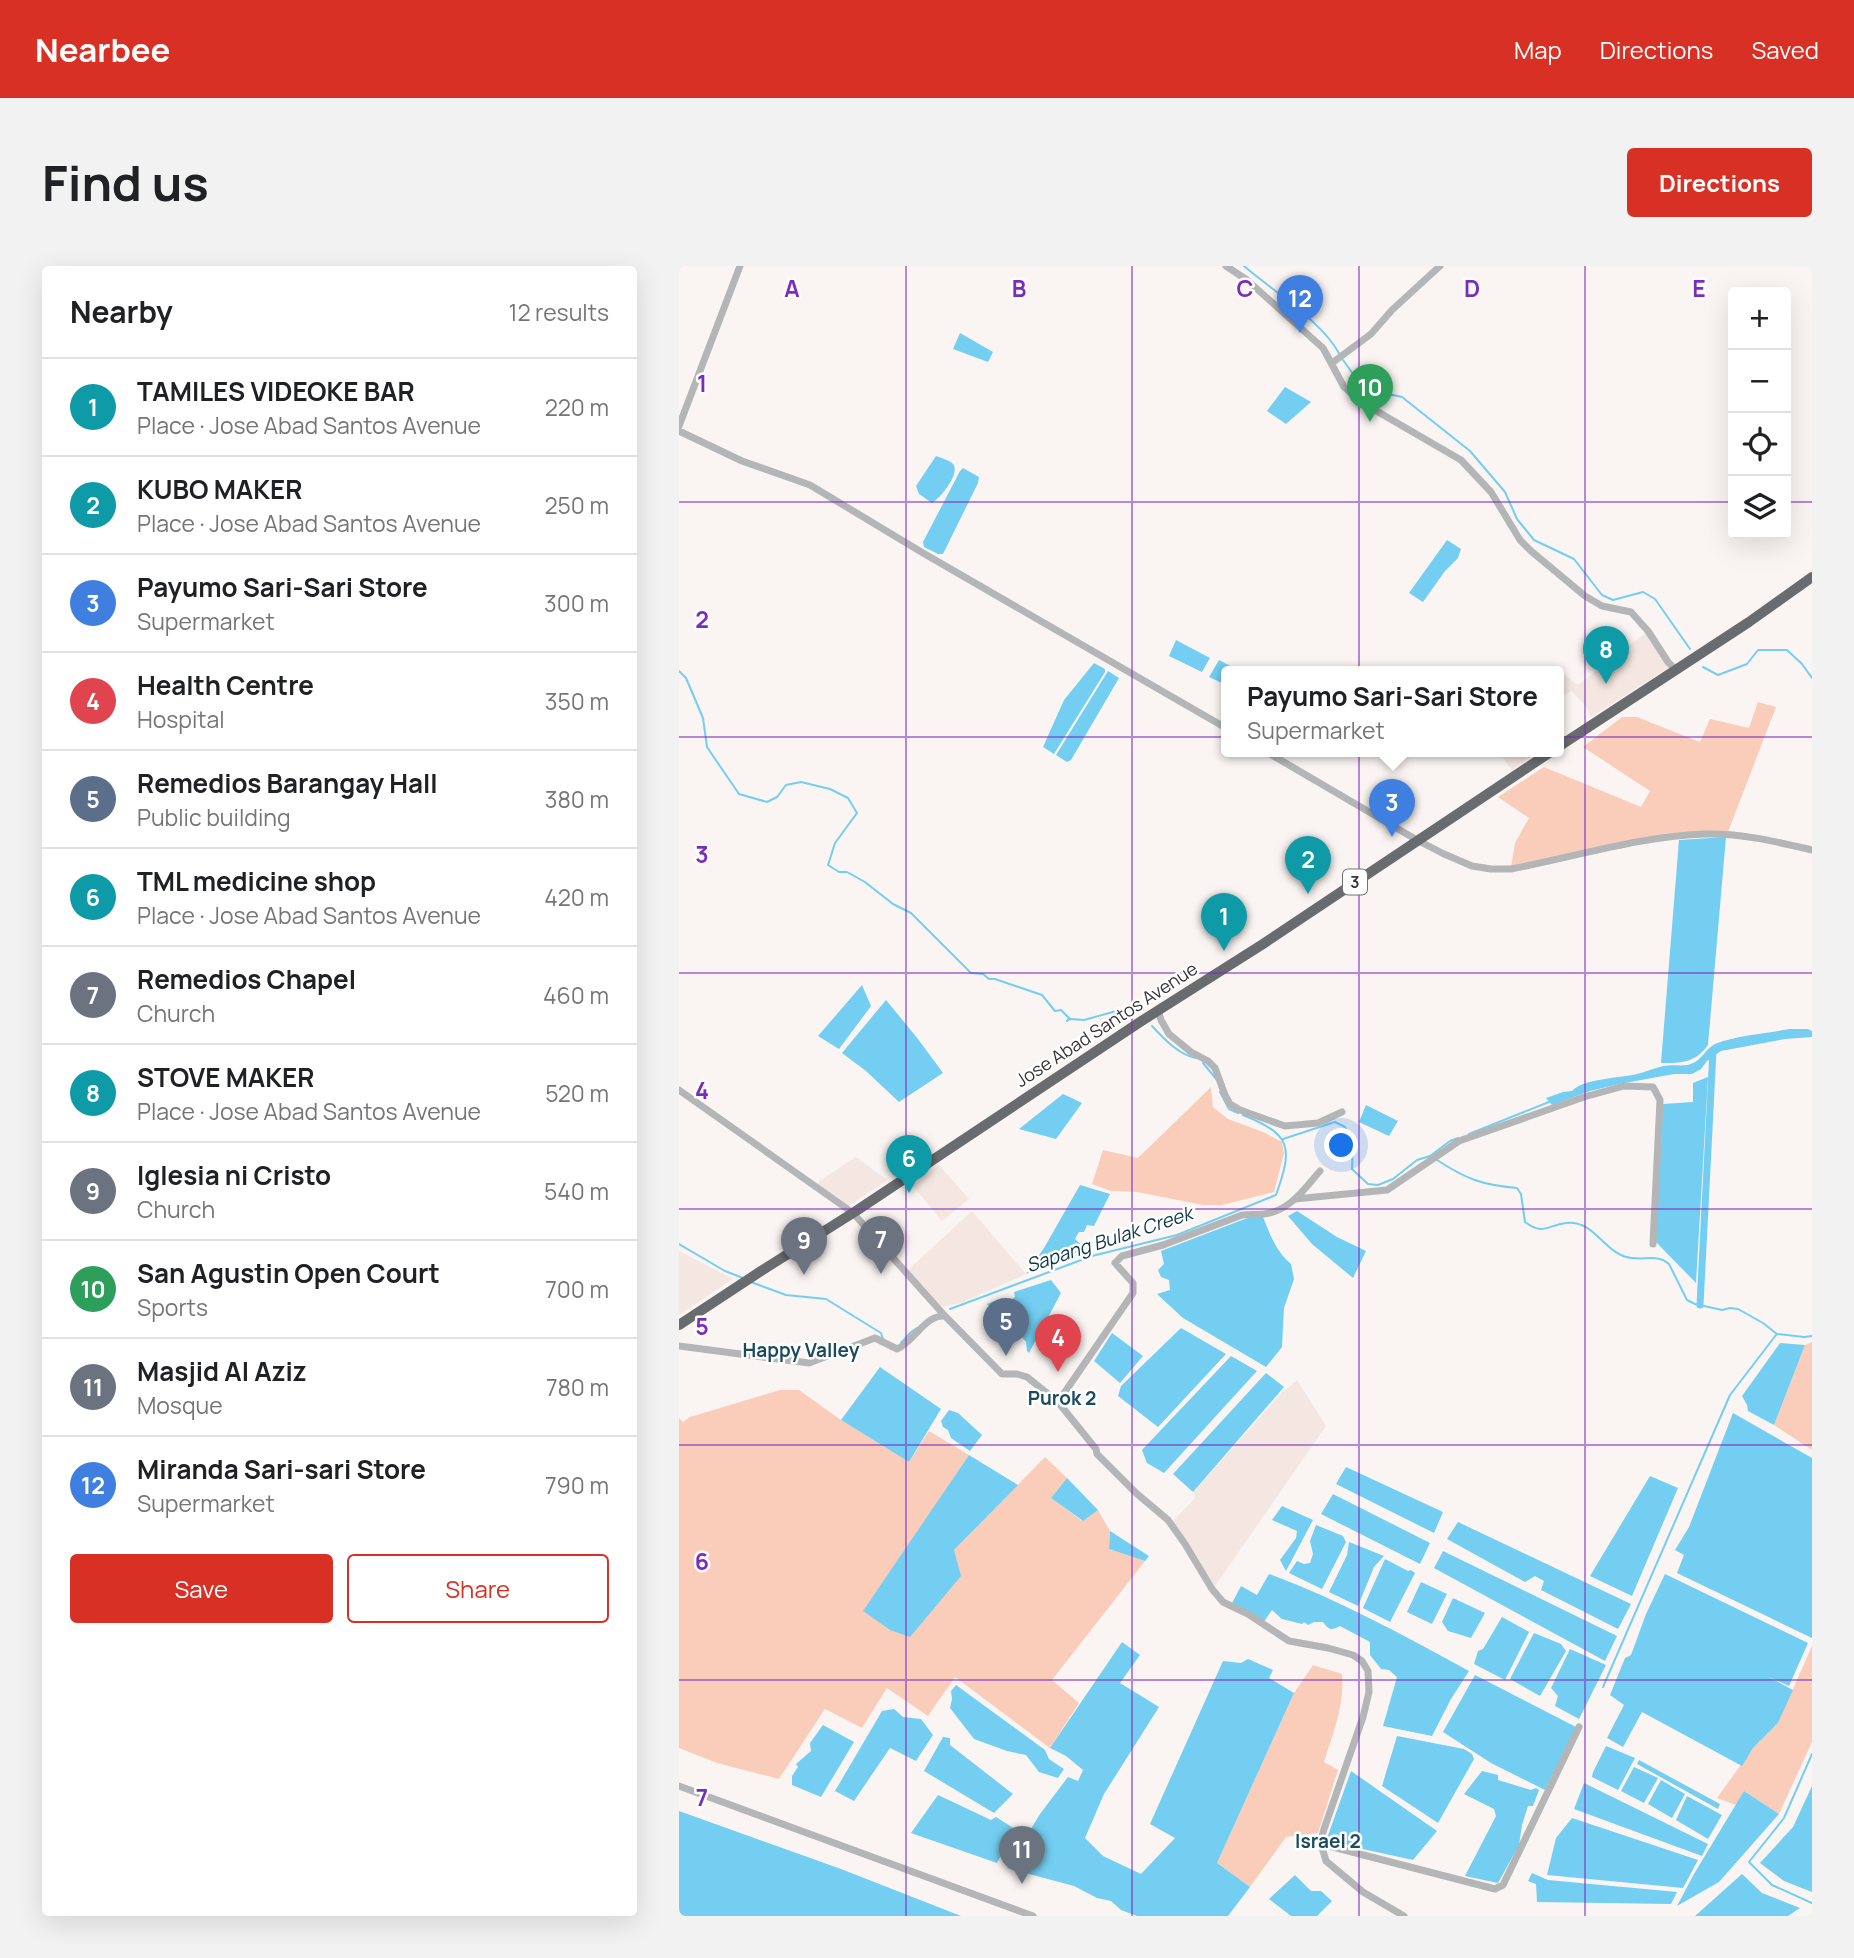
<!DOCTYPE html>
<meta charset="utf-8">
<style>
:root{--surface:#fff;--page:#f2f2f2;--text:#202124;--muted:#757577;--line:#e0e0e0;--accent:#d93025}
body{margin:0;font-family:Manrope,sans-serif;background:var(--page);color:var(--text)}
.controls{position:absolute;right:21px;top:21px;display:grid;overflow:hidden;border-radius:7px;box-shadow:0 7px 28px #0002}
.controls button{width:63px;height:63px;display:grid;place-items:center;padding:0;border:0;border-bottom:2px solid var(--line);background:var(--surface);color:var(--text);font:35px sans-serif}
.you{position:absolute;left:663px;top:880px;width:24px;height:24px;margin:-18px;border:5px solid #fff;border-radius:50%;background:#1a73e8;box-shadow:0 0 0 10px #1a73e833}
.badge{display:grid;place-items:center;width:46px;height:46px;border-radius:50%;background:var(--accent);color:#fff;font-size:23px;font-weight:700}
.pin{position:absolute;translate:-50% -58px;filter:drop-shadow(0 2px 4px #0008)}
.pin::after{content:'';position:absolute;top:37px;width:24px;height:21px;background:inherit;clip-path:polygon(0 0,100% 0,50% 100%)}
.popup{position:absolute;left:542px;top:400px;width:343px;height:91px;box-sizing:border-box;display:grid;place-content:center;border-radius:7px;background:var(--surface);filter:drop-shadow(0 2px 5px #0005);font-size:23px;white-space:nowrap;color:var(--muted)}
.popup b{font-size:26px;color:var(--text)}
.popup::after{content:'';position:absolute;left:50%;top:100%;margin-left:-14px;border:14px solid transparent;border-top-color:var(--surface)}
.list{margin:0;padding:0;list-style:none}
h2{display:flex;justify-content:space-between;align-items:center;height:91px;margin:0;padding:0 28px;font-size:30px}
h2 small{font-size:23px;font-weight:400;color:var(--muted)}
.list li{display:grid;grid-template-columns:46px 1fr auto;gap:21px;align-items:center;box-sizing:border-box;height:98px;padding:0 28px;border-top:2px solid var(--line)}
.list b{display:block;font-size:26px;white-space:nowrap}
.list p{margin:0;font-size:23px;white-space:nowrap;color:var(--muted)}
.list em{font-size:23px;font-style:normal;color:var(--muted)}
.actions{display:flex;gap:14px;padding:21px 28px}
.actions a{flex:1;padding:16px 0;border:2px solid var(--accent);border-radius:7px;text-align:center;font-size:24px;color:var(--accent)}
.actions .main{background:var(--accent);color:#fff}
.icon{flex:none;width:38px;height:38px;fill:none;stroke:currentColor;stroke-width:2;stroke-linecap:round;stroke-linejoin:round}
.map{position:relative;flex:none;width:1133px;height:1650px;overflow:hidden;border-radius:7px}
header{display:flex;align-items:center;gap:42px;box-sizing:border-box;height:98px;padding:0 35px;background:var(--accent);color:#fff}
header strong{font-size:33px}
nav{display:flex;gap:38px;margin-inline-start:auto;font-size:24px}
.intro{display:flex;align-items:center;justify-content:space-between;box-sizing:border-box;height:168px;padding:0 42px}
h1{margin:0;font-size:49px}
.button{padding:18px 32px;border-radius:7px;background:var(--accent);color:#fff;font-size:24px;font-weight:700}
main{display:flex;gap:42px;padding:0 42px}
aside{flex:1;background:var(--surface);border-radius:7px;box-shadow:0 7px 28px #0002}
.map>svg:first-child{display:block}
.built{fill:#f4e6e1}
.green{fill:#f9cdba}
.water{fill:#73cef1}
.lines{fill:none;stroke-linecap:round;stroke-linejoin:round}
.stream{stroke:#73cef1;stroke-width:2}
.canal{stroke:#73cef1;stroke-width:7}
.minor{stroke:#b3b5b6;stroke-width:7}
.highway{stroke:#686c6e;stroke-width:10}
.grid{fill:none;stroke:#7b2cbf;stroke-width:2;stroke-opacity:0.55}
.labels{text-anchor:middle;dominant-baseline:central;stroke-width:5;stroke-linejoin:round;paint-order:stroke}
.shield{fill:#fff;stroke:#737272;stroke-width:2}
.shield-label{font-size:16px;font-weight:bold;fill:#373535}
.street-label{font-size:18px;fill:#373535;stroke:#fff}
.water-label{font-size:19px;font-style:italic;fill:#0e3847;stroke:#fff}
.neighbourhood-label{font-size:19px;font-weight:bold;fill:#1b4c5e;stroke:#fff}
.grid-label{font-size:23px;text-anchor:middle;font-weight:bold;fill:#7b2cbf;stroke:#fff;stroke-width:5;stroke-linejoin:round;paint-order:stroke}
</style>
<header>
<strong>Nearbee</strong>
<nav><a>Map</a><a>Directions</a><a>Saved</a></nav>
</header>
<div class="intro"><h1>Find us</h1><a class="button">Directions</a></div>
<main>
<aside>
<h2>Nearby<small>12 results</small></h2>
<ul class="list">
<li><span class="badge" style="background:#0f9aa8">1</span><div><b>TAMILES VIDEOKE BAR</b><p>Place · Jose Abad Santos Avenue</p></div><em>220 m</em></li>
<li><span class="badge" style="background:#0f9aa8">2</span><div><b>KUBO MAKER</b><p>Place · Jose Abad Santos Avenue</p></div><em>250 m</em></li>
<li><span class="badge" style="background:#3f7fe0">3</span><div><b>Payumo Sari-Sari Store</b><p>Supermarket</p></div><em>300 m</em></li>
<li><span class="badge" style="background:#e0444e">4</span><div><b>Health Centre</b><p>Hospital</p></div><em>350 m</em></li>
<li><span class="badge" style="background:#5c6f8a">5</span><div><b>Remedios Barangay Hall</b><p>Public building</p></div><em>380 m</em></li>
<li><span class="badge" style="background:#0f9aa8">6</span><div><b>TML medicine shop</b><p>Place · Jose Abad Santos Avenue</p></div><em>420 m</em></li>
<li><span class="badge" style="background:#6b7280">7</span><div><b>Remedios Chapel</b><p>Church</p></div><em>460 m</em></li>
<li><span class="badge" style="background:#0f9aa8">8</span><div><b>STOVE MAKER</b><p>Place · Jose Abad Santos Avenue</p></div><em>520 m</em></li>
<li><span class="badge" style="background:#6b7280">9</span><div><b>Iglesia ni Cristo</b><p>Church</p></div><em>540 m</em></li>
<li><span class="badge" style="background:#2e9e5b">10</span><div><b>San Agustin Open Court</b><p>Sports</p></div><em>700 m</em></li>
<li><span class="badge" style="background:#6b7280">11</span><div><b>Masjid Al Aziz</b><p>Mosque</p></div><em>780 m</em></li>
<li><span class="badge" style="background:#3f7fe0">12</span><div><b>Miranda Sari-sari Store</b><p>Supermarket</p></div><em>790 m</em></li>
</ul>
<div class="actions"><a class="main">Save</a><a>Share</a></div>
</aside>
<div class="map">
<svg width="1133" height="1650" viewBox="0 0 1133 1650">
<rect width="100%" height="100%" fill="#faf5f2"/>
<path class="built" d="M968,366L988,397L989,402L912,451L907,440L892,425L879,434L878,404L899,419Z
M818,485H860L833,504Z
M177,891L208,914L168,941L136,918Z
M260,899L290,933L263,955L234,920Z
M293,945L347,1008L282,1037L260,1041L228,1005Z
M0,985L54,1013L0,1049Z
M618,1114L647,1160L534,1323L493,1256L516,1232L515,1226L604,1125L608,1123Z"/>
<path class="green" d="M1079,436L1097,441L1049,566H1028L832,601L836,577L850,552L819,531L865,501L962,541L971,525L904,481L943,451H958L1021,476L1031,453L1070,462Z
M532,821L534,841L549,853L584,866L603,876L605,887L595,926L543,939H524L458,926L432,925L413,918L424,884L459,892Z
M1133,1076V1184L1095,1159L1126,1079Z
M101,1124H120L162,1154L230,1196L250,1165L290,1189L185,1345L211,1364L275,1284L366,1191L388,1212L372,1232L403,1255L419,1244L431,1265L430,1283L466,1295L373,1414L400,1437L371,1482L276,1411L249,1450L208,1422L183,1462L146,1443L100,1513L38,1497L0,1482V1152L4,1156L11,1151Z
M1133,1380V1476L1100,1548L1065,1525L1057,1539L1038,1532L1074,1482L1099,1457Z
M634,1399L663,1408C666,1438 654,1468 645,1496L659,1504L639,1567L607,1571L571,1621L538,1597L615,1427Z"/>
<path class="water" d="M281,67L314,86L309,96L274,83Z
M606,121L632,136L607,158L588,145Z
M257,190C262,192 270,194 274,198C282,207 261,233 253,237L240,228L237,220Z
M284,202L300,211L299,217L264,288H259L245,281L244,276L281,205Z
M768,274L782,283L779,292L766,305L744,336L730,327Z
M497,374L531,392L523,406L490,390Z
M540,394L561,405H547V419L530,411Z
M415,397L426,403V406L375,488L364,481L385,434Z
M429,405L440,412L392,494L388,496L377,489Z
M1047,571L1029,779C1016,797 1003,797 982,797L1000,574Z
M183,719L192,740L160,783L139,770Z
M207,734L239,773L264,807L220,836L187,805L163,787Z
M1110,763H1129L1133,765V771L1106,773L1042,785L1028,795L1022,803L1013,808H995L940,818L911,825L873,839L867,832L884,826L893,825C904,813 938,812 954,809C965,807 974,802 985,800C994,798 1003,801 1012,798C1023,794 1026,783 1036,778C1058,769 1087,768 1110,763Z
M1029,811L1017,1017L977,976L984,838L1014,836V817Z
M384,828L403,837L377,873L340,863Z
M687,839L719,855L710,870L680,856Z
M401,919L431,928L415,960L408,959L405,966H400L396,973L407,983L347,1008L365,982Z
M618,945L658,971L687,985L674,1012L633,978L609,950Z
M571,951H584C591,969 597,985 612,998L615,1013L605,1042L603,1081L587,1101L504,1052L478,1028L491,1024L490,1014L482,1011L479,1004L485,998L482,985Z
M372,1014L382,1027L350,1087L348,1085L347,1076L336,1063L329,1061L308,1038L323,1032L328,1036L336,1031L335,1026Z
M502,1062L547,1088L479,1161L439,1130L442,1120Z
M433,1067L464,1090L441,1117L415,1095Z
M1101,1077L1126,1079L1095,1159L1069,1145L1068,1139L1063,1130Z
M552,1090L578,1105L485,1207L468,1197L463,1184Z
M201,1101L262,1143L230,1196L162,1154Z
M587,1107L605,1121L514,1226L494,1208Z
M270,1144L279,1147L303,1169L291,1185L272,1172L269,1164L264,1161L262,1155Z
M1054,1147L1133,1192V1372L998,1307L1005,1289L996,1284L1010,1261Z
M290,1189L339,1219L275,1284L282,1310L231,1371L211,1364L184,1345Z
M667,1201L764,1246L755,1267L657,1218Z
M971,1210L999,1222L953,1330L911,1310Z
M388,1212L419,1244L404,1255L372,1232Z
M654,1228L751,1277L741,1298L642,1248Z
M603,1240L634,1254L607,1305L601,1294L617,1272L618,1265L593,1254Z
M779,1256L952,1338L939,1363L862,1324L865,1315L856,1310L846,1316L768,1273Z
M637,1259L664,1270L667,1276L643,1323L610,1307L618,1295L625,1298L631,1297L634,1288L631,1275Z
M431,1265L470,1290L466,1295L430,1283Z
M670,1276L705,1290L695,1301L679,1340L650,1326L668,1289Z
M764,1285L938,1370L926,1395L755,1302Z
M706,1293L729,1305L732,1304L736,1307L711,1356L684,1342Z
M590,1308C659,1333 725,1370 790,1405L772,1433L753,1470L704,1460L718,1411L710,1404L702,1403L691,1389V1376L661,1360C652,1365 650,1364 644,1356H635L629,1359L625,1356L623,1358L603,1353L593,1344L584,1357L553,1337L562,1320L578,1329Z
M986,1308L1129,1377L1110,1420L1088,1410L1114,1424L1099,1457L1074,1482L1063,1500L963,1446L944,1481L928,1472L945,1439L931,1429L946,1392L952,1389L967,1348Z
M742,1316L768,1328L753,1358L728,1346Z
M774,1332L806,1347L792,1372L769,1365L763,1356Z
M823,1351L850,1366L826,1414L795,1398L799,1385L804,1383Z
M855,1367L882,1378L887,1385L861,1430L831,1413Z
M443,1376L461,1389L441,1417L480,1441L425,1528L406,1572L424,1590L462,1608L496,1572L471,1558L544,1395L562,1397L569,1393L594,1404L590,1412L615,1427L538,1597L571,1621L549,1650H458L442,1644L432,1635L418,1632L395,1620L328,1602L361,1548L389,1511L399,1515L404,1504L387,1490L371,1482Z
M891,1383L927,1399L900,1453L876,1440L879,1430L872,1422Z
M796,1409L897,1461L866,1524L812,1497L764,1466Z
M277,1419L366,1484L370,1493L385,1503L379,1512L360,1506L347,1489L328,1485L295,1473L271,1442L273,1433L272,1425Z
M215,1443L224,1451L242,1453L254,1469L237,1495L211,1482L175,1535L156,1525L203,1445Z
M144,1459L175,1476L142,1531L113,1519V1510L119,1501L117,1498L132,1485L131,1477Z
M718,1470L785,1483L793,1488L795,1493L759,1557L703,1520Z
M264,1471L271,1472V1479L334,1528L315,1547L245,1505Z
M927,1480L956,1492L939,1524L913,1511L914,1506Z
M960,1494L1041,1538L1039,1543L958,1498Z
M955,1501L979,1512L965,1537L942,1525Z
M672,1505L758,1565L734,1594L647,1575Z
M803,1505L819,1509V1514L852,1524L857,1522L860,1524L854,1540H849L843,1559L840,1579L819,1617L786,1610L817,1550L815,1543L785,1528Z
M982,1514L1006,1528L993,1552L969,1538Z
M905,1517L1029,1578L1023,1590L895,1543Z
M1133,1520V1626L1105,1615L1081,1597L1114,1561Z
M1065,1525L1100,1548L1040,1616L998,1640L1015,1608Z
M259,1529L312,1554L317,1551L336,1563L318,1597L232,1567Z
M1008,1530L1043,1549L1029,1573L997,1554Z
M0,1545L162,1603L282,1650H0Z
M893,1552L1019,1594L1004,1622L868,1609L877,1572Z
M853,1607L869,1614L998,1626L992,1638L858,1636L857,1618L849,1615Z
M1063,1608L1083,1627L1121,1642L1109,1650H1016Z
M616,1609L632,1625H642L653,1635L638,1650H612L590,1633Z"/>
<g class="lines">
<path class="stream" d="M565,0C594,25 644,56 661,89
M664,94L677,112L696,125L723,131L791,185L826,226L838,253L855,274L895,293L923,329L934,334L964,326L976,333L1011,383
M1024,401L1039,409L1068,398L1079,384H1108L1123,398L1133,412
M0,405L7,412L24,452L28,481L45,506L60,528L88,536L98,531L107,519L122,516L151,523L169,532L178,547L156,577L149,599L160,606H168L186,616L214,638L232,647L292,707L304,708L310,713H316L363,729L376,745L382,744L390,752L388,755L391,753L405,754L441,744L461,742
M473,760C485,773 500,789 517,792
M524,797L538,814
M541,826L550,843L559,847
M790,868L870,836
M604,873L656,856L666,861L674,876L673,903L689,918L699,919L714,913L738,894L751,890L771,875L779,872
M758,894C787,913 803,919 838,922L842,928L846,956C865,970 868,959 887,957C916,953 926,990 953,992C966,994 979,988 990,998L1008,1034L1016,1038L1043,1044L1051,1042L1059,1043L1084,1057L1098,1068L1125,1071L1133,1070
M0,978L46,1005L64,1012
M72,1016L107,1029L147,1033L202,1067L204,1073
M271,1043L413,990L498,969L597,929C614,881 613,869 564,849
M222,1077L232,1066L238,1062
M924,1421L1051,1129L1097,1069
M1133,1488L1105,1552L1070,1596L1093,1619L1133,1637"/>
<path class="canal" d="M1021,1039L1034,785"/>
<path class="minor" d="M547,0L568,14L644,82L665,121L682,136L782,194L812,226L841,274L852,285L906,330L923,340L952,346L969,365L989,396L997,404
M653,97L692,68L713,44L761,0
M0,160L61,0
M0,165L63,195L131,219L244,287L547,462
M586,485L738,574L765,588L793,600L812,603H832C896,591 961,570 1027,568C1062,567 1099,576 1133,584
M479,744L482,754L490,768L512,786L529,795L536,802L546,829L551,838L561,844L606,860L639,857L663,846
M0,824L174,947L265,1049L323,1108H338L348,1111L379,1136L417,1183L418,1188L457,1227L489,1254L506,1278L533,1323L544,1336L569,1348L610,1375L649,1382L674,1389L683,1395L689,1405L690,1426L684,1451L644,1566L642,1578L647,1595L684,1626L725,1650
M616,933L708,924L780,875L905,831L945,820L974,821L981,834L974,978
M0,1080L130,1097L196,1072L218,1083C235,1076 246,1049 265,1050
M379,1136L454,1027V1017L436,997L443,990L484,979L563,949C570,948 578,949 585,948C611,945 625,923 641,905
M0,1520L354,1650
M642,1578L816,1623L824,1619L900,1461"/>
<path class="highway" d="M879,481L1070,356L1133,311
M0,1059L82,1005L177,945L461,756L584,678L873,485"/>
</g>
<path class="grid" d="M227,0V1650M453,0V1650M680,0V1650M906,0V1650M0,236H1054M1107,236H1133M0,471H1133M0,707H1133M0,943H1133M0,1179H1133M0,1414H1133"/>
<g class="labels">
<rect class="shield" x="664" y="603.5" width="24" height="25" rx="5"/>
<g class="shield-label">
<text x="676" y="616">3</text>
</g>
<g class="street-label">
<text transform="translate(427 758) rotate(-33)">Jose Abad Santos Avenue</text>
</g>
<g class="water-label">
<text transform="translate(430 973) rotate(-18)">Sapang Bulak Creek</text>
</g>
<g class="neighbourhood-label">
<text x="122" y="1084">Happy Valley</text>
<text x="383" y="1132">Purok 2</text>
<text x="649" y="1575">Israel 2</text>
</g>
</g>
<g class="grid-label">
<text x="113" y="31">A</text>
<text x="340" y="31">B</text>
<text x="566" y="31">C</text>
<text x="793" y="31">D</text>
<text x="1020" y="31">E</text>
<text x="23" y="126">1</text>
<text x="23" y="362">2</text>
<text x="23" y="597">3</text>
<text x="23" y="833">4</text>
<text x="23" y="1069">5</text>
<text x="23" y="1304">6</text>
<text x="23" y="1540">7</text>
</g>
</svg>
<div class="controls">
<button>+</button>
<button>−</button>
<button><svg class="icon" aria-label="locate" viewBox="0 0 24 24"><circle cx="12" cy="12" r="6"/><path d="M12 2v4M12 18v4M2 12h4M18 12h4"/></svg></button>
<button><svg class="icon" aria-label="layers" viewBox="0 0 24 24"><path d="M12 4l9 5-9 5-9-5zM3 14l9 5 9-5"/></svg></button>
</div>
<div class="you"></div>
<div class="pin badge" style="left:545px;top:685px;background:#0f9aa8">1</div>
<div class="pin badge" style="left:629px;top:628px;background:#0f9aa8">2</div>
<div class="pin badge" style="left:713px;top:571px;background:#3f7fe0">3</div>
<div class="popup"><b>Payumo Sari-Sari Store</b>Supermarket</div>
<div class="pin badge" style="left:379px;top:1106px;background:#e0444e">4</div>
<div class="pin badge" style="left:327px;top:1090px;background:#5c6f8a">5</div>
<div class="pin badge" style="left:230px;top:927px;background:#0f9aa8">6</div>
<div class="pin badge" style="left:202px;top:1008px;background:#6b7280">7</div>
<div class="pin badge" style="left:927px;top:418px;background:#0f9aa8">8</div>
<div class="pin badge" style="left:125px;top:1009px;background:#6b7280">9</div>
<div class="pin badge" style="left:691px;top:156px;background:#2e9e5b">10</div>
<div class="pin badge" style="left:343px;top:1618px;background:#6b7280">11</div>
<div class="pin badge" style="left:621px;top:67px;background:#3f7fe0">12</div>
</div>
</main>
